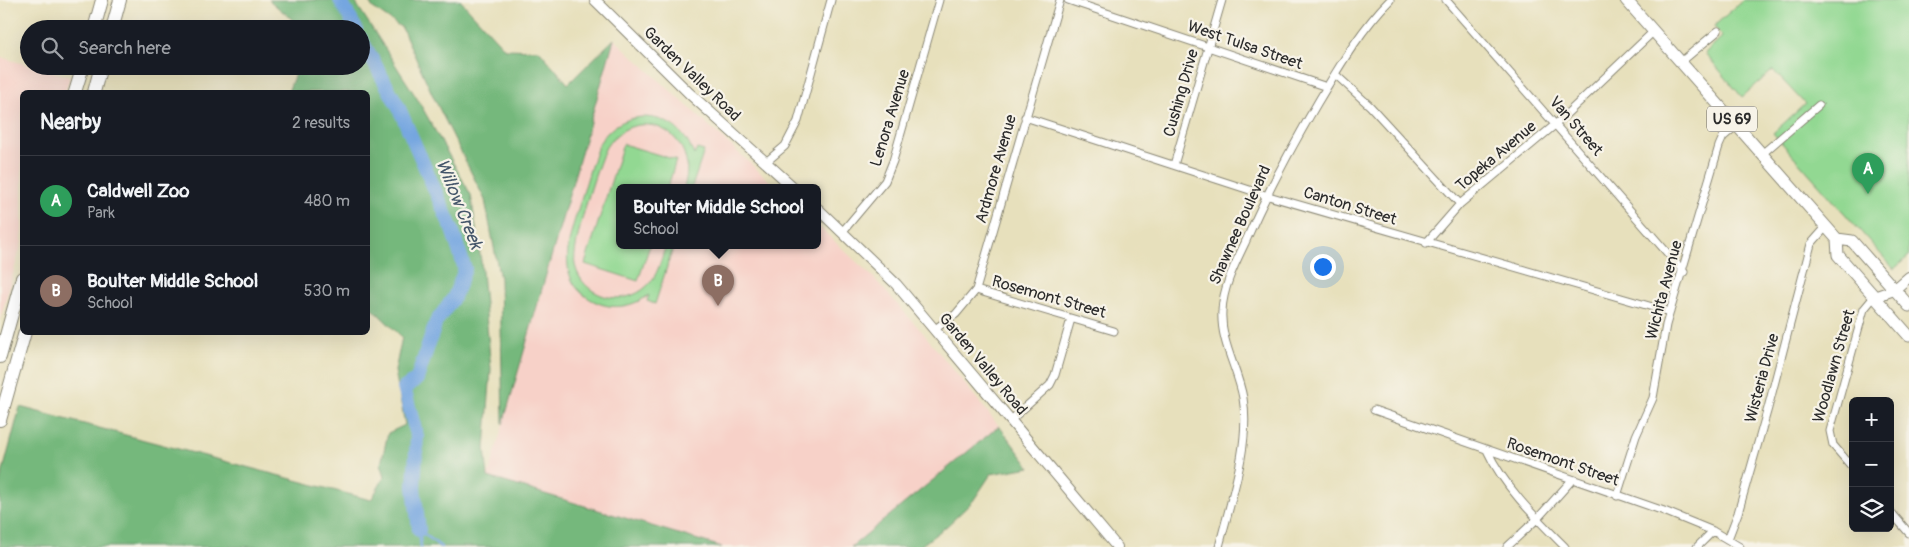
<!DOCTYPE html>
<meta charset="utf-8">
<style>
:root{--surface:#171b24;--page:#20242c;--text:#f1f3f6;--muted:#9ea1a6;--line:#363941;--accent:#2563eb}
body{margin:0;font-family:Pangolin,sans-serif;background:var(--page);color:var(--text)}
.controls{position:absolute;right:15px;bottom:15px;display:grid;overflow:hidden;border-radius:8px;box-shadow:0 5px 20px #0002}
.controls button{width:45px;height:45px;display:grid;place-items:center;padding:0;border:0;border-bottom:1px solid var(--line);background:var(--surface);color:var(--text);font:25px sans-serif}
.you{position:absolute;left:1322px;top:266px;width:18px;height:18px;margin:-12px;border:4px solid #fff;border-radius:50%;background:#1a73e8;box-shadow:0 0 0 8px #1a73e833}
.badge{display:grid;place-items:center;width:32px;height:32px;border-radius:50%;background:var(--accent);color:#fff;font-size:16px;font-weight:700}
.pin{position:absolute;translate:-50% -41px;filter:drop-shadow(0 1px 2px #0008)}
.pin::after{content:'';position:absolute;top:26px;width:18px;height:15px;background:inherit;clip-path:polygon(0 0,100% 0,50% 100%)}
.popup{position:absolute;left:616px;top:184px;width:205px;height:65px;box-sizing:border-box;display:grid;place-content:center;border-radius:8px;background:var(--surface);filter:drop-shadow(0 1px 4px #0005);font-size:16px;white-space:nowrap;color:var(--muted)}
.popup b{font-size:19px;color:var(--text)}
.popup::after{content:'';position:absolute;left:50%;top:100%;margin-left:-10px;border:10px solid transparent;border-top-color:var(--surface)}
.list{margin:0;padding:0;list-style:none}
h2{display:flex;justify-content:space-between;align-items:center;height:65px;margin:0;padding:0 20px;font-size:21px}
h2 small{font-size:16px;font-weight:400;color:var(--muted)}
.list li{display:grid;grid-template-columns:32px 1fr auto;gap:15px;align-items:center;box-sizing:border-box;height:90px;padding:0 20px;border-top:1px solid var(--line)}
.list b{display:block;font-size:19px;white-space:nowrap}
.list p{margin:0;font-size:16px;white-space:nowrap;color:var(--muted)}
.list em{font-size:16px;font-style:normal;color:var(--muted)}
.icon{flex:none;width:28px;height:28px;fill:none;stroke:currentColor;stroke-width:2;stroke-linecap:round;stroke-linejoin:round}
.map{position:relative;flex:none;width:1909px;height:547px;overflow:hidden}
.search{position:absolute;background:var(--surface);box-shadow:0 5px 20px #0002;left:20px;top:20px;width:350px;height:55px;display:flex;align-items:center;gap:12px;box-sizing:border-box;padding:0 18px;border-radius:28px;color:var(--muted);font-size:19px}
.panel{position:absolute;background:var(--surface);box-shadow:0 5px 20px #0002;left:20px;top:90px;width:350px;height:245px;border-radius:8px}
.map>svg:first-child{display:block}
.built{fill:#f7d1c8}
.green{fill:#92d892;stroke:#5e825e}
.forest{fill:#75b87c;stroke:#507254}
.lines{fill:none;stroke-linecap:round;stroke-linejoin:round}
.stream{stroke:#75a6e0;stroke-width:2.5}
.river{stroke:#75a6e0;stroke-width:14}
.street-casing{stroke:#898674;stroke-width:9}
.secondary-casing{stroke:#898674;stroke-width:12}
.primary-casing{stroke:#898674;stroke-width:13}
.highway-casing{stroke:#898674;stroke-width:14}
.street{stroke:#fff;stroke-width:7}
.secondary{stroke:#fff;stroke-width:10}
.primary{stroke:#fff;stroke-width:11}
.highway{stroke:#fff;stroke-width:12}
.labels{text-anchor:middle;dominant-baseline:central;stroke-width:4.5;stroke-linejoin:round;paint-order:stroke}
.shield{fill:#f7f3e8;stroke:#686764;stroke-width:1}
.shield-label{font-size:15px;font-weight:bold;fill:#2b2b2b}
.street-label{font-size:16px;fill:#2b2b2b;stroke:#f7f3e8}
.water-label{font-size:18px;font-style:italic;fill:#45566a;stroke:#f7f3e8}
</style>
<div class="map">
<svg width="1909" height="547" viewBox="0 0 1909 547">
<rect width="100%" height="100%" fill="#f7f3e8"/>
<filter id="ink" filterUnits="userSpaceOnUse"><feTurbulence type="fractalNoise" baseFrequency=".02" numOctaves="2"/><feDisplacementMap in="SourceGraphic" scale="10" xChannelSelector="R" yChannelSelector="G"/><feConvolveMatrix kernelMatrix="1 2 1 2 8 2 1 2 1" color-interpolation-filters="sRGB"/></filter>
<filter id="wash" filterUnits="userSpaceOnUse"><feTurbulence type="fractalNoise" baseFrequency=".0096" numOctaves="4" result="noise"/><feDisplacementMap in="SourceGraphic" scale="20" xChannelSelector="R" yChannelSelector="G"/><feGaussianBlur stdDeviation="1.12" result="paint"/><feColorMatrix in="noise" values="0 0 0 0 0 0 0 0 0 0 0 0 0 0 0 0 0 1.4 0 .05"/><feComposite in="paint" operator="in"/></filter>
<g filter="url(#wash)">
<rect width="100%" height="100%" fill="#e7e0bc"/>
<path class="built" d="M614,39L776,187H619V245H817V225L874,278L924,334L999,426L851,547H722L488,477Z
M0,57L70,77L65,92H22V242L0,320Z"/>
<path class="green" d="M1743,0H1909V256L1894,269L1773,133L1805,104L1773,70L1742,97L1705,53L1722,37L1714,26Z
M642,117C668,117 685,131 694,155L697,149L704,151L692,187H684C701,134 638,100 606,147C597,166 571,247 575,265C582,297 623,309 647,286C658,276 661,259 666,245H674L655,304L647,301L649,295C634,306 615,310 598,303C549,282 571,234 582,196C588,178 592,159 600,142C610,127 624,118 642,117Z
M623,144L676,160L668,187H619V245H650L638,281L585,264Z"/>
<path class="forest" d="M269,0H354L418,100L471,195L481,261L491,369L485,449L488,477L722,547H0V482L20,407L371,500L385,476L381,464L388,433L405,425L395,371L402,337L372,308L368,309V92H288L298,66H361V29H299L294,21Z
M368,0H460L505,49L539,50L568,84L614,39L503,424L500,279L485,200L434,98L402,28L373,8Z
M999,426L1030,467L991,474L973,501L947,526L919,547H851Z"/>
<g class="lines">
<path class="stream" d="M419,530L441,547
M419,530L421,547"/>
<path class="river" d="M340,0L356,29
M361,39L398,106L452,229L465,269L454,297L436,322L417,379L404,388L417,436L414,487L419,530"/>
</g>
</g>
<g filter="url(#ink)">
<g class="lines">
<defs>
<path id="street" d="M1068,0L1327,87
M1446,0L1684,272
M1681,62L1718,31
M1335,74L1370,106L1460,204
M1025,117L1265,195L1670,312
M1762,154L1819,105
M765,163L785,146L798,121L831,0
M1174,165L1222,0
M843,231L885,181L893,161L939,0
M1426,243L1460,204L1556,124L1654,31
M976,290L1114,331
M935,329L956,314L976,290L1060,0
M1374,410L1664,511L1713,531L1740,547
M1011,420L1050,385L1055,375L1071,319
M1487,450C1504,487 1536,518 1565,547
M1853,468L1833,445L1830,431L1864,309L1874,297
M1617,496L1636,436L1653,398L1666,325L1719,146L1723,137L1737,125
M1890,511L1909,533
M1728,539L1738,513L1768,408L1811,244L1826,227
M1219,547C1230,502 1251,444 1243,398C1238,369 1220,342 1222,311C1223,287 1235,264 1245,243C1266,194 1291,148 1318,102C1339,67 1361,29 1390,0
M1507,547L1537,519L1572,480
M1697,547L1713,531"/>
<path id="secondary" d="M595,0L690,94L793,187
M817,208L896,284L1117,547
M1874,297L1894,290L1909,277"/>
<path id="primary" d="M1626,0L1837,239L1838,255L1909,336
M1837,239L1852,241L1909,306"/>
<path id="highway" d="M94,29L102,0
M112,29L120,0
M75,92L83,66
M94,92L101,66
M0,357L22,278
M0,420L25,332"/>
</defs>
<use href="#street" class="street-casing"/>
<use href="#secondary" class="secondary-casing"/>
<use href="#primary" class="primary-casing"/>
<use href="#highway" class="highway-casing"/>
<use href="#street" class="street"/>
<use href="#secondary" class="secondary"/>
<use href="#primary" class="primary"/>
<use href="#highway" class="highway"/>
</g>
</g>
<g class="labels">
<rect class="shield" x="1707" y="106.5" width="50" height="25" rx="4"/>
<g class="shield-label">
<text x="1732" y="119">US 69</text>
</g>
<g class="street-label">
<text transform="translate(1245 45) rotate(19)">West Tulsa Street</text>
<text transform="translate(692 74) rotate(44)">Garden Valley Road</text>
<text transform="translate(1181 93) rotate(-74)">Cushing Drive</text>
<text transform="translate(890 118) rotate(-73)">Lenora Avenue</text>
<text transform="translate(1576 126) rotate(49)">Van Street</text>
<text transform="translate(1496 156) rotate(-40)">Topeka Avenue</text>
<text transform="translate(996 169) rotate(-74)">Ardmore Avenue</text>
<text transform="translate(1350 206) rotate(17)">Canton Street</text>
<text transform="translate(1240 225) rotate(-66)">Shawnee Boulevard</text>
<text transform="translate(1664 290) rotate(-75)">Wichita Avenue</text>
<text transform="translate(1049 297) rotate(16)">Rosemont Street</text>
<text transform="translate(983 364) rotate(50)">Garden Valley Road</text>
<text transform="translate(1834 366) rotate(-74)">Woodlawn Street</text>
<text transform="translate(1762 378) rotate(-75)">Wisteria Drive</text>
<text transform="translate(1563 462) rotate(19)">Rosemont Street</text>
</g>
<g class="water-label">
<text transform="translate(459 204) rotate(68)">Willow Creek</text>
</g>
</g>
</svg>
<div class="controls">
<button>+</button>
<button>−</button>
<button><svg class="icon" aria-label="layers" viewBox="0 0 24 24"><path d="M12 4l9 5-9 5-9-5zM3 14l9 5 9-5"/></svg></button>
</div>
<div class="you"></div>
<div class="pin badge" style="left:1868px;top:194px;background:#2e9e5b">A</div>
<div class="pin badge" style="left:718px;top:306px;background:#8d6e63">B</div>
<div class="popup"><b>Boulter Middle School</b>School</div>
<div class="search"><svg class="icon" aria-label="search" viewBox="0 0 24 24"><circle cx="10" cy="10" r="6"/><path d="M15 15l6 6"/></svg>Search here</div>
<section class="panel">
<h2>Nearby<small>2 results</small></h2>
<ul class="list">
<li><span class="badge" style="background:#2e9e5b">A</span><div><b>Caldwell Zoo</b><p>Park</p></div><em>480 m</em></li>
<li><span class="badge" style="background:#8d6e63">B</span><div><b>Boulter Middle School</b><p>School</p></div><em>530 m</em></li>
</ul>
</section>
</div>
